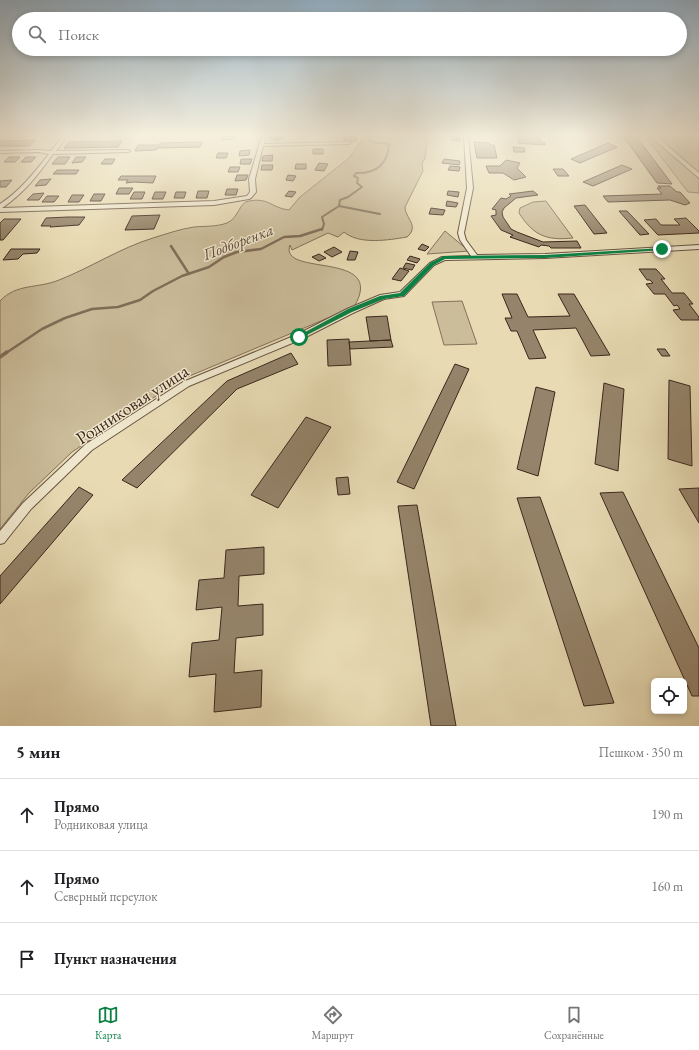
<!DOCTYPE html>
<html lang="ru">
<meta charset="utf-8">
<style>
:root{--surface:#fff;--page:#f2f2f2;--text:#202124;--muted:#757577;--line:#e0e0e0;--accent:#0b8043}
body{margin:0;font-family:"EB Garamond",serif;background:var(--page);color:var(--text)}
.controls{position:absolute;right:12px;bottom:12px;display:grid;overflow:hidden;border-radius:6px;box-shadow:0 2px 6px #0003}
.controls button{width:36px;height:36px;display:grid;place-items:center;padding:0;border:0;border-bottom:1px solid var(--line);background:var(--surface);color:var(--text);font:20px sans-serif}
.stop{position:absolute;width:12px;height:12px;margin:-9px;border:3px solid #0b8043;border-radius:50%;background:#fff}
.stop.end{background:#0b8043;border-color:#fff;box-shadow:0 1px 4px #0008}
.list{margin:0;padding:0;list-style:none}
h2{display:flex;justify-content:space-between;align-items:center;height:52px;margin:0;padding:0 16px;font-size:17px}
h2 small{font-size:13px;font-weight:400;color:var(--muted)}
.list li{display:grid;grid-template-columns:26px 1fr auto;gap:12px;align-items:center;box-sizing:border-box;height:72px;padding:0 16px;border-top:1px solid var(--line)}
.list b{display:block;font-size:15px;white-space:nowrap}
.list p{margin:0;font-size:13px;white-space:nowrap;color:var(--muted)}
.list em{font-size:13px;font-style:normal;color:var(--muted)}
.icon{flex:none;width:22px;height:22px;fill:none;stroke:currentColor;stroke-width:2;stroke-linecap:round;stroke-linejoin:round}
.map{position:relative;flex:none;width:699px;height:726px;overflow:hidden}
.search{position:absolute;background:var(--surface);box-shadow:0 2px 6px #0003;left:12px;right:12px;top:12px;height:44px;display:flex;align-items:center;gap:10px;box-sizing:border-box;padding:0 14px;border-radius:22px;color:var(--muted);font-size:15px}
.sheet{height:268px;background:var(--surface)}
nav{display:flex;justify-content:space-around;align-items:center;box-sizing:border-box;height:56px;border-top:1px solid var(--line);background:var(--surface);font-size:11px;color:var(--muted)}
nav a{display:grid;justify-items:center;gap:2px}
nav .on{color:var(--accent)}
.map>svg:first-child{display:block}
.green{fill:#cbbc9a;stroke:#84715b}
.lines{fill:none;stroke-linecap:round;stroke-linejoin:round}
.stream-far2{stroke:#806d58;stroke-width:2}
.stream-far1{stroke:#806d58;stroke-width:2.5}
.stream{stroke:#806d58;stroke-width:3.5}
.building{fill:#95846b;stroke:#3c261c}
.minor-casing{stroke:#675342;stroke-width:2}
.tertiary-casing{stroke:#675342;stroke-width:2}
.minor{fill:#f0e8ce;fill-rule:evenodd}
.tertiary{fill:#f0e8ce;fill-rule:evenodd}
.route{fill:#0b8043}
.labels{text-anchor:middle;dominant-baseline:central;stroke-width:3;stroke-linejoin:round;paint-order:stroke}
.far-water-label{font-size:16px;font-style:italic;fill:#5e4a3a;stroke:#f0e8ce}
.street-label{font-size:18px;fill:#3c261c;stroke:#f0e8ce}
</style>
<div class="map">
<svg width="699" height="726" viewBox="0 0 699 726">
<rect width="100%" height="100%" fill="#e8dbb4"/>
<filter id="stains"><feTurbulence type="fractalNoise" baseFrequency=".005" numOctaves="4"/><feColorMatrix values="0 0 0 0 .2 0 0 0 0 .09 0 0 0 0 .02 0 0 0 .5 -.17"/></filter>
<radialGradient id="worn" r=".72"><stop offset=".6" stop-color="#630" stop-opacity="0"/><stop offset="1" stop-color="#630" stop-opacity=".3"/></radialGradient>
<path class="green" d="M365,136H424L427,141L425,158L422,164L423,171L405,207C405,218 420,226 407,237C389,240 359,245 344,232L338,237L328,233L292,250L290,245C278,278 388,249 354,307L180,380L72,452L29,493L0,529V301C17,283 37,289 59,280C90,268 120,248 153,238C166,234 180,229 194,227C204,226 216,227 227,223C239,218 239,202 249,201C269,197 271,208 289,210L300,197L349,158Z
M699,136V193L688,192L646,137Z
M546,201L573,238C546,241 533,235 519,213L520,208L533,202Z
M445,231L469,251L427,254Z
M462,301L477,344L444,345L432,302Z"/>
<g class="lines">
<path class="stream-far2" d="M339,206L380,214
M322,230L324,224L322,217L339,206L340,200L348,197L362,187L357,183L358,178L354,176L356,173C376,174 388,164 389,144L371,142L368,138L369,136"/>
<path class="stream-far1" d="M171,246L189,274
M6,353L42,329L65,318L92,309L118,307L140,300L153,291L182,276L209,267L224,257L237,252L261,249L284,237L300,236L322,229"/>
<path class="stream" d="M0,357L7,352"/>
</g>
<path class="building" d="M224,136H235L234,139L222,140Z
M273,136H279L284,138L276,141L269,137Z
M344,136H356V141H344Z
M518,136H539L540,142L545,143V145L518,143Z
M623,136H636L672,184L657,183Z
M450,137H459L460,141L451,140Z
M35,140L30,146H0V141Z
M122,141L118,147L64,148L69,142Z
M202,142L200,147L157,148L156,150L135,151L138,145H159L160,143Z
M474,142L489,143L490,145H494L497,158H477Z
M608,143L617,147L580,163L571,159Z
M513,147L524,148L525,152H514Z
M313,149H323V154H313Z
M250,150L249,155L239,156L240,151Z
M218,153H228L226,158H216Z
M273,155L272,161H262L263,156Z
M9,157H20L15,162H4Z
M26,157H36L31,162H21Z
M58,157H70L65,164H52Z
M76,157H86L82,162L72,163Z
M105,159H115L112,164H101Z
M241,159H252L250,164H240Z
M444,159L460,161L459,165L442,163Z
M506,160L520,163L517,168L526,177L514,180L503,173H489L486,166H500Z
M319,163L328,164L324,171L315,170Z
M296,164H306V169H295Z
M262,165H273L272,170H261Z
M622,165L632,169L593,186L583,182Z
M450,166L460,167L459,171L448,170Z
M230,167H240L238,172H228Z
M553,169H563L569,176H558Z
M57,170H79L76,174H53Z
M237,175H248L246,180L235,181Z
M288,175L296,176L293,181L286,180Z
M121,176H156L153,183L134,182L126,183L128,180H118Z
M51,179L46,185L35,186L40,180Z
M12,180L6,187H0V181Z
M658,186H670L677,192H680L690,203L685,205L670,200L608,202L603,196L662,194L657,188H661Z
M119,188H133L129,194H116Z
M227,189H238L236,195H225Z
M198,191H209L207,198H196Z
M289,191L296,192L292,197L285,196Z
M448,191L459,192L458,197L447,195Z
M533,191L538,195L516,198L504,208L502,212L503,217L511,229L517,232L543,242L577,241L581,248H551L549,246L541,245L539,247L510,237L513,235L501,230L491,216L496,215V210L492,209L501,198L506,199L511,196L509,194Z
M134,192H145L142,199H130Z
M155,192H166L163,199H152Z
M176,192H186L184,198H174Z
M44,193L39,200H27L33,194Z
M94,194H105L101,201H90Z
M72,195H84L79,202H68Z
M47,196H59L54,202H42Z
M447,201L458,203L456,207L446,206Z
M585,205L607,233L594,234L574,206Z
M431,208L445,210L443,215L429,214Z
M619,211H627L649,234L640,235Z
M160,215L154,229L125,230L132,216Z
M68,217H85L79,225L50,227L51,226H41L46,218Z
M686,218L699,231V233L658,235L644,220L656,219L661,225H680L674,219Z
M4,219H21L3,240H0V223Z
M422,244L429,247L425,251L418,249Z
M334,247L342,252L332,257L324,252Z
M11,249H40L37,253L23,254L18,259L3,260Z
M350,251L358,252L355,260H347Z
M319,254L326,258L319,261L312,257Z
M410,256L420,259L417,263L407,260Z
M406,263L415,265L412,270L403,268Z
M400,268L409,271L401,281L392,279Z
M639,269H656L665,279H661L672,293H684L693,304H689L699,317V320H681L673,310L680,309L677,305L674,306L665,294H654L646,284L653,283L650,280H647Z
M502,294H517L528,317L570,316L558,294H574L610,355L591,356L576,328L533,330L546,358L529,359L517,331H511L505,318H512Z
M387,316L391,340L370,341L366,317Z
M349,339L351,365L328,366L327,340Z
M391,340L393,347L350,349L349,342Z
M657,349H665L670,356H662Z
M291,353L298,364L237,389L137,488L122,480L227,381Z
M455,364L469,369L414,489L397,482Z
M669,380L690,386L692,466L668,459Z
M604,383L624,389L618,471L595,464Z
M536,387L555,392L538,476L517,469Z
M306,417L331,427L278,508L251,495Z
M348,477L350,494L338,495L336,478Z
M79,487L93,495L0,604V576Z
M699,488V523L679,489Z
M623,492L699,648V696H692L600,493Z
M540,497L614,703L584,706L517,498Z
M417,505L456,726H431L398,506Z
M264,547V574L239,576L238,606L263,604V635L236,638L234,673L262,670L261,707L214,712L216,674L189,677L192,643L219,640L222,607L196,610L199,580L224,578L226,550Z"/>
<g class="lines">
<defs>
<path id="minor" d="M63,136H67L56,151L128,150L130,151L128,152L53,154C38,175 23,194 2,208L214,201L247,196L250,192L249,179L262,136H266L264,144L349,142L351,143L349,144L263,146L255,179L256,192L251,198L249,199L214,205L0,212V204C20,191 34,173 49,154L39,152L0,153V151L39,150L51,151Z
M464,136H468L473,188L464,233L466,240L477,255L545,254L699,245V249L545,258L445,260L434,265L404,296L384,299L353,313L302,339L189,386L92,450L31,509L4,543L0,544V531L23,503L86,444L183,382L296,335L347,309L380,295L400,292L430,263L442,257L471,256L460,240L458,233L467,188Z"/>
<path id="tertiary" d="M650,136H656L699,173V178Z"/>
</defs>
<use href="#minor" class="minor-casing"/>
<use href="#tertiary" class="tertiary-casing"/>
<use href="#minor" class="minor"/>
<use href="#tertiary" class="tertiary"/>
</g>
<linearGradient id="sky" x2="0" y2="1"><stop stop-color="#91abbe"/><stop offset="0.57" stop-color="#f5efdd"/><stop offset="1" stop-color="#f5efdd" stop-opacity="0"/></linearGradient>
<rect width="699" height="237" fill="url(#sky)"/>
<path class="route" d="M662,248L665,249L664,250L545,258L445,259L434,265L404,296L384,299L352,312L301,338L296,337L348,309L380,296L400,293L430,263L444,256L545,255Z"/>
<g class="labels">
<g class="far-water-label">
<text transform="translate(238 242) rotate(-21)">Подборенка</text>
</g>
<g class="street-label">
<text transform="translate(132 404) rotate(-33)">Родниковая улица</text>
</g>
</g>
<rect width="100%" height="100%" filter="url(#stains)"/>
<rect width="100%" height="100%" fill="url(#worn)"/>
</svg>
<div class="controls">
<button><svg class="icon" aria-label="locate" viewBox="0 0 24 24"><circle cx="12" cy="12" r="6"/><path d="M12 2v4M12 18v4M2 12h4M18 12h4"/></svg></button>
</div>
<div class="stop" style="left:299px;top:337px"></div>
<div class="stop end" style="left:662px;top:249px"></div>
<div class="search"><svg class="icon" aria-label="search" viewBox="0 0 24 24"><circle cx="10" cy="10" r="6"/><path d="M15 15l6 6"/></svg>Поиск</div>
</div>
<section class="sheet">
<h2>5 мин<small>Пешком · 350 m</small></h2>
<ul class="list">
<li><svg class="icon" aria-label="ahead" viewBox="0 0 24 24"><path d="M12 20V5M6 11l6-6 6 6"/></svg><div><b>Прямо</b><p>Родниковая улица</p></div><em>190 m</em></li>
<li><svg class="icon" aria-label="ahead" viewBox="0 0 24 24"><path d="M12 20V5M6 11l6-6 6 6"/></svg><div><b>Прямо</b><p>Северный переулок</p></div><em>160 m</em></li>
<li><svg class="icon" aria-label="arrive" viewBox="0 0 24 24"><path d="M6 21V4h12l-3 4 3 4H6"/></svg><div><b>Пункт назначения</b></div></li>
</ul>
</section>
<nav>
<a class="on"><svg class="icon" aria-label="map" viewBox="0 0 24 24"><path d="M3 6l6-2 6 2 6-2v14l-6 2-6-2-6 2zM9 4v14M15 6v14"/></svg>Карта</a>
<a><svg class="icon" aria-label="directions" viewBox="0 0 24 24"><path d="M12 3l9 9-9 9-9-9zM9 14v-3h6M13 9l2 2-2 2"/></svg>Маршрут</a>
<a><svg class="icon" aria-label="saved" viewBox="0 0 24 24"><path d="M7 4h10v16l-5-4-5 4z"/></svg>Сохранённые</a>
</nav>
